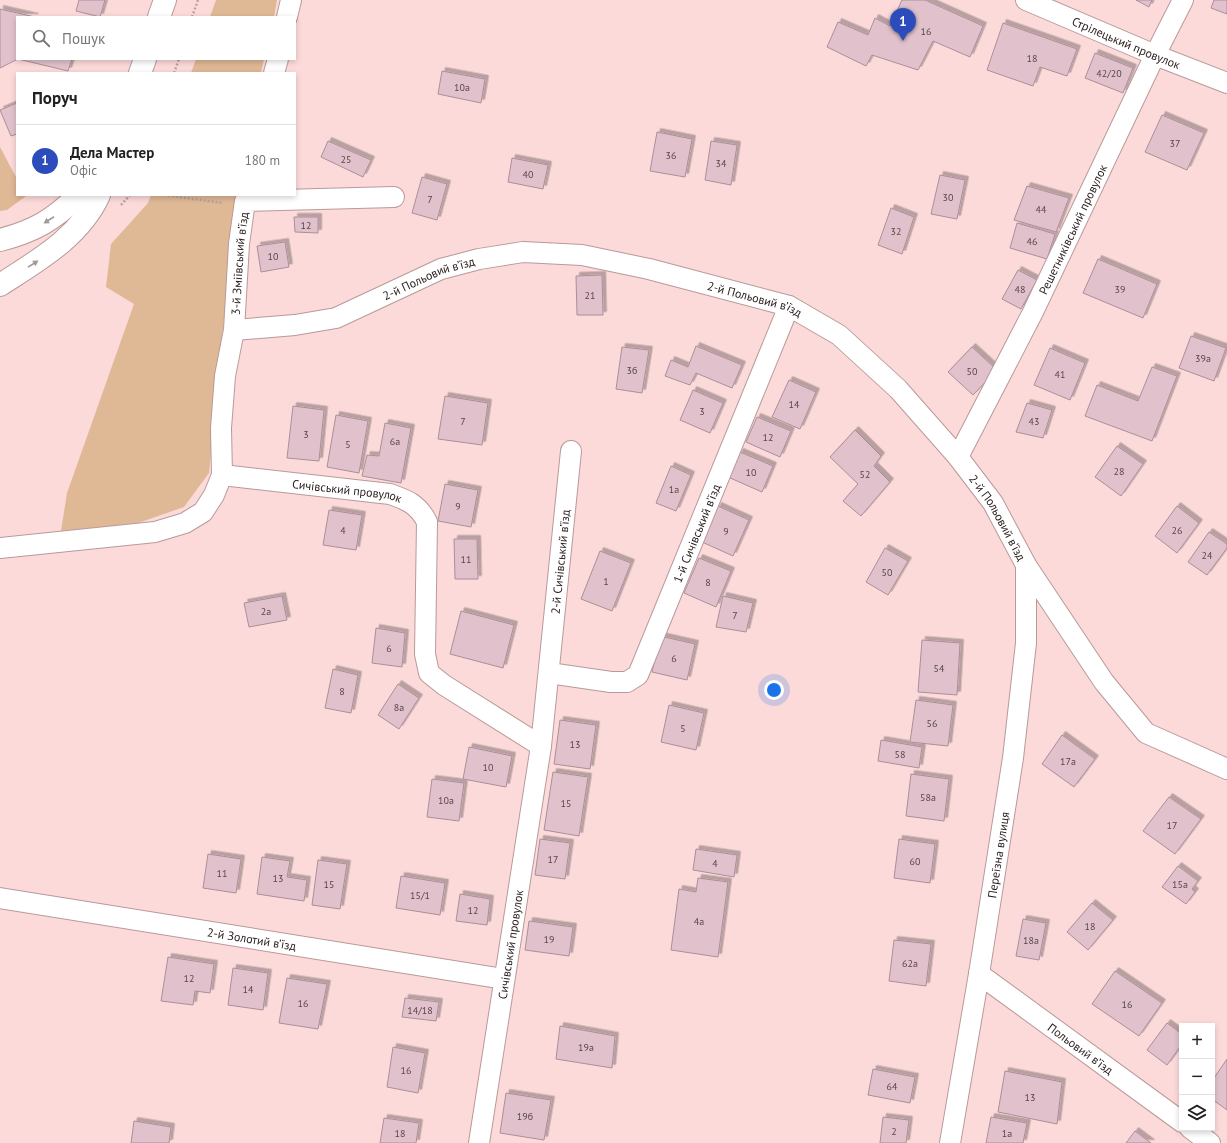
<!DOCTYPE html>
<html lang="uk">
<meta charset="utf-8">
<style>
:root{--surface:#fff;--page:#f2f2f2;--text:#222;--muted:#767676;--line:#e0e0e0;--accent:#2d4cbc}
body{margin:0;font-family:"PT Sans",sans-serif;background:var(--page);color:var(--text)}
.controls{position:absolute;right:12px;bottom:12px;display:grid;overflow:hidden;border-radius:0px;box-shadow:0 2px 6px #0003}
.controls button{width:36px;height:36px;display:grid;place-items:center;padding:0;border:0;border-bottom:1px solid var(--line);background:var(--surface);color:var(--text);font:20px sans-serif}
.you{position:absolute;left:774px;top:690px;width:14px;height:14px;margin:-10px;border:3px solid #fff;border-radius:50%;background:#1a73e8;box-shadow:0 0 0 6px #1a73e833}
.badge{display:grid;place-items:center;width:26px;height:26px;border-radius:50%;background:var(--accent);color:#fff;font-size:13px;font-weight:700}
.pin{position:absolute;translate:-50% -33px;filter:drop-shadow(0 1px 2px #0008)}
.pin::after{content:'';position:absolute;top:21px;width:14px;height:12px;background:inherit;clip-path:polygon(0 0,100% 0,50% 100%)}
.list{margin:0;padding:0;list-style:none}
h2{display:flex;justify-content:space-between;align-items:center;height:52px;margin:0;padding:0 16px;font-size:17px}
h2 small{font-size:13px;font-weight:400;color:var(--muted)}
.list li{display:grid;grid-template-columns:26px 1fr auto;gap:12px;align-items:center;box-sizing:border-box;height:72px;padding:0 16px;border-top:1px solid var(--line)}
.list b{display:block;font-size:15px;white-space:nowrap}
.list p{margin:0;font-size:13px;white-space:nowrap;color:var(--muted)}
.list em{font-size:13px;font-style:normal;color:var(--muted)}
.icon{flex:none;width:22px;height:22px;fill:none;stroke:currentColor;stroke-width:2;stroke-linecap:round;stroke-linejoin:round}
.map{position:relative;flex:none;width:1227px;height:1143px;overflow:hidden}
.search{position:absolute;background:var(--surface);box-shadow:0 2px 6px #0003;left:16px;top:16px;width:280px;height:44px;display:flex;align-items:center;gap:10px;box-sizing:border-box;padding:0 14px;border-radius:0px;color:var(--muted);font-size:15px}
.panel{position:absolute;background:var(--surface);box-shadow:0 2px 6px #0003;left:16px;top:72px;width:280px;height:124px;border-radius:0px}
.map>svg:first-child{display:block}
.green{fill:#dfb896}
.building{fill:#e1c2cc;stroke:#ab8e98;filter:url(#shadow)}
.lines{fill:none;stroke-linecap:round;stroke-linejoin:round}
.street-casing{stroke:#b99999;stroke-width:22}
.secondary-casing{stroke:#b99999;stroke-width:24}
.path{stroke:#bba0a0;stroke-width:2.5;stroke-dasharray:2 2;stroke-linecap:butt}
.street{stroke:#fff;stroke-width:20}
.secondary{stroke:#fff;stroke-width:22}
.oneway{fill:#9f9999}
.labels{text-anchor:middle;dominant-baseline:central;stroke-width:3;stroke-linejoin:round;paint-order:stroke}
.number-label{font-size:10px;fill:#574649}
.street-label{font-size:12px;fill:#291d1d;stroke:#fff}
</style>
<div class="map">
<svg width="1227" height="1143" viewBox="0 0 1227 1143">
<defs>
<filter id="shadow"><feDropShadow dx="3.5" dy="-3.5" stdDeviation="0" flood-color="#0004"/></filter>
</defs>
<rect width="100%" height="100%" fill="#fcdada"/>
<path class="green" d="M216,0H277L274,17H210Z
M196,59H264L261,73H191Z
M0,147L17,179V195L26,196L7,210L0,211Z
M151,195H236L209,473L184,507L138,523L61,531L67,493L134,304L106,287L111,244L148,203Z"/>
<path class="building" d="M79,0H105L100,17L76,11Z
M902,0H925L983,26L970,57L933,41L918,70L872,55L866,66L827,47L838,22L868,35L875,18L890,26Z
M1136,0H1152L1149,7Z
M1214,0H1227V14L1211,8Z
M0,9L35,17H17V59H18L0,68Z
M1003,23L1077,49L1067,76L1040,67L1033,86L987,70Z
M1095,53L1133,68L1123,93L1085,78Z
M18,59H72L68,71Z
M442,71L485,79L481,103L438,94Z
M17,103V134L11,136L0,110Z
M1162,115L1204,133L1187,170L1145,152Z
M657,132L692,139L685,177L650,171Z
M328,141L371,160L363,177L321,157Z
M711,141L737,145L731,185L705,180Z
M512,158L548,165L543,189L508,182Z
M940,175L965,180L957,219L931,214Z
M422,177L447,184L437,220L412,213Z
M1027,186L1069,198L1056,232L1014,220Z
M891,208L914,217L902,254L878,245Z
M294,217H318V233L295,232Z
M1017,223L1055,234L1047,259L1010,248Z
M285,242L289,267L261,272L257,246Z
M1098,259L1157,284L1143,318L1083,293Z
M1018,270L1037,280L1021,309L1002,299Z
M602,275L603,315H577L576,276Z
M1191,336L1226,348L1214,381L1179,368Z
M696,346L742,365L732,388L696,373L690,385L665,376L671,360L688,367Z
M622,347L649,350L642,393L616,389Z
M972,347L997,370L973,395L948,372Z
M1050,348L1085,363L1070,400L1034,385Z
M1152,367L1177,376L1152,441L1085,416L1097,385L1138,401Z
M789,380L816,392L800,429L772,417Z
M693,390L723,403L710,433L680,420Z
M445,396L488,403L482,445L438,439Z
M1027,403L1052,410L1043,438L1016,432Z
M293,406L324,410L319,461L287,458Z
M336,415L368,421L359,473L327,467Z
M757,417L791,431L780,457L746,442Z
M385,423L411,428L401,483L362,476L367,455L379,456Z
M855,430L881,456L874,466L890,482L861,516L843,501L858,484L830,457Z
M1117,446L1143,464L1121,496L1095,477Z
M740,452L773,466L762,492L728,477Z
M671,466L691,475L676,511L656,503Z
M445,484L478,490L471,527L438,521Z
M718,506L749,520L733,556L702,542Z
M1177,506L1199,523L1177,553L1155,536Z
M329,510L362,515L356,550L323,545Z
M1209,532L1227,544V548L1207,575L1188,562Z
M454,539H477L478,579H455Z
M885,548L908,561L888,595L866,582Z
M600,551L631,563L612,611L581,599Z
M699,558L731,571L716,607L684,593Z
M282,596L287,620L249,627L244,603Z
M723,596L753,603L746,632L716,627Z
M461,611L514,625L503,668L450,654Z
M376,628L405,633L402,667L372,663Z
M660,636L695,644L687,680L652,672Z
M922,640L960,643L957,695L918,692Z
M333,669L358,675L351,713L325,708Z
M398,684L419,698L399,729L378,715Z
M916,700L953,705L948,746L910,742Z
M669,705L704,713L696,750L661,742Z
M560,720L596,725L590,769L554,764Z
M1062,735L1095,759L1074,787L1042,764Z
M881,740L922,747L919,768L878,761Z
M469,747L512,756L506,787L463,779Z
M553,772L588,777L579,836L544,830Z
M911,774L949,779L944,821L906,816Z
M432,779L464,783L459,821L427,817Z
M1169,797L1201,819L1175,854L1143,831Z
M540,839L570,843L565,879L535,875Z
M899,839L935,844L930,883L894,878Z
M696,849L737,855L734,877L693,870Z
M208,854L241,859L236,893L203,888Z
M262,857L290,861L287,877L307,880L304,901L257,894Z
M318,860L347,864L340,909L312,905Z
M1178,866L1198,881L1192,889L1195,892L1186,904L1162,887Z
M401,876L445,883L440,915L396,908Z
M698,878L728,882L718,957L671,950L679,889L696,892Z
M460,894L490,899L487,925L456,921Z
M1092,903L1113,920L1088,950L1067,932Z
M1023,919L1046,923L1039,960L1016,956Z
M529,921L573,927L569,956L525,950Z
M894,940L931,944L926,986L889,981Z
M168,957L214,964L210,993L195,991L193,1005L161,1001Z
M233,968L268,973L263,1010L228,1005Z
M1115,971L1162,1003L1139,1036L1092,1004Z
M287,978L327,984L318,1029L279,1023Z
M405,998L439,1002L436,1021L402,1017Z
M1167,1023L1182,1034V1044L1167,1065L1147,1050Z
M560,1026L615,1036L612,1068L556,1059Z
M393,1047L425,1053L418,1093L387,1087Z
M1227,1059V1110L1212,1099V1081Z
M873,1069L915,1077L910,1103L868,1095Z
M1005,1071L1062,1082L1057,1124L998,1112Z
M506,1093L551,1100L544,1140L500,1133Z
M883,1117L909,1120L906,1143H880Z
M991,1117L1027,1123L1023,1143H986Z
M384,1118L419,1123L416,1143H380Z
M134,1121L171,1127L169,1143H131Z
M1135,1131L1151,1143H1126Z"/>
<g class="lines">
<defs>
<g id="street">
<path id="s1" d="M1026,0L1155,55L1227,83"/>
<path d="M287,17L291,0"/>
<path d="M274,73L278,59"/>
<path id="s2" d="M234,330L295,325L336,318L441,269L479,259L523,252L582,255L649,269L789,306L839,335L898,389L958,457L993,503L1026,565L1104,682L1146,733L1227,769"/>
<path id="s3" d="M958,457L1033,312L1155,55L1183,0"/>
<path id="s4" d="M222,475L390,494C407,500 418,504 427,522L425,654L429,673L444,685L541,746"/>
<path id="s5" d="M0,548L155,532L185,523L203,512L214,495L222,475L221,428L225,376L234,330L239,244L245,201L394,197"/>
<path id="s6" d="M549,673L611,682H627L638,675L789,306"/>
<path id="s7" d="M0,898L504,979"/>
<path id="s8" d="M979,974L1182,1122"/>
<path d="M1190,1128L1210,1143"/>
<path id="s9" d="M479,1143L541,746L571,451"/>
<path id="s10" d="M950,1143L979,974L1013,758L1026,643V565"/>
</g>
<path id="secondary" d="M159,17L165,0
M140,73L145,59
M0,240C35,231 53,220 79,195
M0,285C37,261 80,237 99,195"/>
</defs>
<use href="#street" class="street-casing"/>
<use href="#secondary" class="secondary-casing"/>
<path class="path" d="M192,17L198,0
M174,73L179,59
M164,195L223,203
M121,205L130,195"/>
<use href="#street" class="street"/>
<use href="#secondary" class="secondary"/>
</g>
<defs><path id="oneway-solid" d="M-6-.8H1V-3.2L6.5 0L1 3.2V.8H-6Z"/></defs>
<g class="oneway">
<use href="#oneway-solid" transform="translate(49 220) rotate(147)"/>
<use href="#oneway-solid" transform="translate(33 264) rotate(-32)"/>
</g>
<g class="labels">
<g class="number-label">
<text x="926" y="31">16</text>
<text x="1032" y="58">18</text>
<text x="1109" y="73">42/20</text>
<text x="462" y="87">10а</text>
<text x="1175" y="143">37</text>
<text x="671" y="155">36</text>
<text x="346" y="159">25</text>
<text x="721" y="163">34</text>
<text x="528" y="174">40</text>
<text x="948" y="197">30</text>
<text x="430" y="199">7</text>
<text x="1041" y="209">44</text>
<text x="306" y="225">12</text>
<text x="896" y="231">32</text>
<text x="1032" y="241">46</text>
<text x="273" y="256">10</text>
<text x="1020" y="289">48</text>
<text x="1120" y="289">39</text>
<text x="590" y="295">21</text>
<text x="1203" y="358">39а</text>
<text x="632" y="370">3б</text>
<text x="972" y="371">50</text>
<text x="1060" y="374">41</text>
<text x="794" y="404">14</text>
<text x="702" y="411">3</text>
<text x="463" y="421">7</text>
<text x="1034" y="421">43</text>
<text x="306" y="434">3</text>
<text x="768" y="437">12</text>
<text x="395" y="441">6а</text>
<text x="348" y="444">5</text>
<text x="1119" y="471">28</text>
<text x="751" y="472">10</text>
<text x="865" y="474">52</text>
<text x="674" y="489">1а</text>
<text x="458" y="506">9</text>
<text x="343" y="530">4</text>
<text x="1177" y="530">26</text>
<text x="726" y="531">9</text>
<text x="1207" y="555">24</text>
<text x="466" y="559">11</text>
<text x="887" y="572">50</text>
<text x="606" y="581">1</text>
<text x="708" y="582">8</text>
<text x="266" y="611">2а</text>
<text x="735" y="615">7</text>
<text x="389" y="648">6</text>
<text x="674" y="658">6</text>
<text x="939" y="668">54</text>
<text x="342" y="691">8</text>
<text x="399" y="707">8а</text>
<text x="932" y="723">56</text>
<text x="683" y="728">5</text>
<text x="575" y="744">13</text>
<text x="900" y="754">58</text>
<text x="1068" y="761">17а</text>
<text x="488" y="767">10</text>
<text x="928" y="797">58а</text>
<text x="446" y="800">10а</text>
<text x="566" y="803">15</text>
<text x="1172" y="825">17</text>
<text x="553" y="859">17</text>
<text x="915" y="861">60</text>
<text x="715" y="863">4</text>
<text x="222" y="873">11</text>
<text x="278" y="878">13</text>
<text x="329" y="884">15</text>
<text x="1180" y="884">15а</text>
<text x="420" y="895">15/1</text>
<text x="473" y="910">12</text>
<text x="699" y="921">4а</text>
<text x="1090" y="926">18</text>
<text x="549" y="939">19</text>
<text x="1031" y="940">18а</text>
<text x="910" y="963">62а</text>
<text x="189" y="978">12</text>
<text x="248" y="989">14</text>
<text x="303" y="1003">16</text>
<text x="1127" y="1004">16</text>
<text x="420" y="1010">14/18</text>
<text x="586" y="1047">19а</text>
<text x="406" y="1070">16</text>
<text x="892" y="1086">64</text>
<text x="1030" y="1097">13</text>
<text x="525" y="1116">19б</text>
<text x="894" y="1131">2</text>
<text x="400" y="1133">18</text>
<text x="1007" y="1133">1а</text>
</g>
<g class="street-label">
<text stroke="none"><textPath href="#s1" startOffset="109">Стрілецький провулок</textPath></text>
<text stroke="none"><textPath href="#s3" startOffset="255">Решетниківський провулок</textPath></text>
<text stroke="none"><textPath href="#s5" startOffset="463">3-й Зміївський в’їзд</textPath></text>
<text stroke="none"><textPath href="#s2" startOffset="204">2-й Польовий в’їзд</textPath></text>
<text stroke="none"><textPath href="#s2" startOffset="540">2-й Польовий в’їзд</textPath></text>
<text stroke="none"><textPath href="#s4" startOffset="126">Сичівський провулок</textPath></text>
<text stroke="none"><textPath href="#s2" startOffset="876">2-й Польовий в’їзд</textPath></text>
<text stroke="none"><textPath href="#s6" startOffset="245">1-й Сичівський в’їзд</textPath></text>
<text stroke="none"><textPath href="#s9" startOffset="587">2-й Сичівський в’їзд</textPath></text>
<text stroke="none"><textPath href="#s10" startOffset="292">Переїзна вулиця</textPath></text>
<text stroke="none"><textPath href="#s7" startOffset="255">2-й Золотий в’їзд</textPath></text>
<text stroke="none"><textPath href="#s9" startOffset="201">Сичівський провулок</textPath></text>
<text stroke="none"><textPath href="#s8" startOffset="126">Польовий в’їзд</textPath></text>
</g>
</g>
</svg>
<div class="controls">
<button>+</button>
<button>−</button>
<button><svg class="icon" aria-label="layers" viewBox="0 0 24 24"><path d="M12 4l9 5-9 5-9-5zM3 14l9 5 9-5"/></svg></button>
</div>
<div class="you"></div>
<div class="pin badge" style="left:903px;top:41px">1</div>
<div class="search"><svg class="icon" aria-label="search" viewBox="0 0 24 24"><circle cx="10" cy="10" r="6"/><path d="M15 15l6 6"/></svg>Пошук</div>
<section class="panel">
<h2>Поруч<small></small></h2>
<ul class="list">
<li><span class="badge">1</span><div><b>Дела Мастер</b><p>Офіс</p></div><em>180 m</em></li>
</ul>
</section>
</div>
